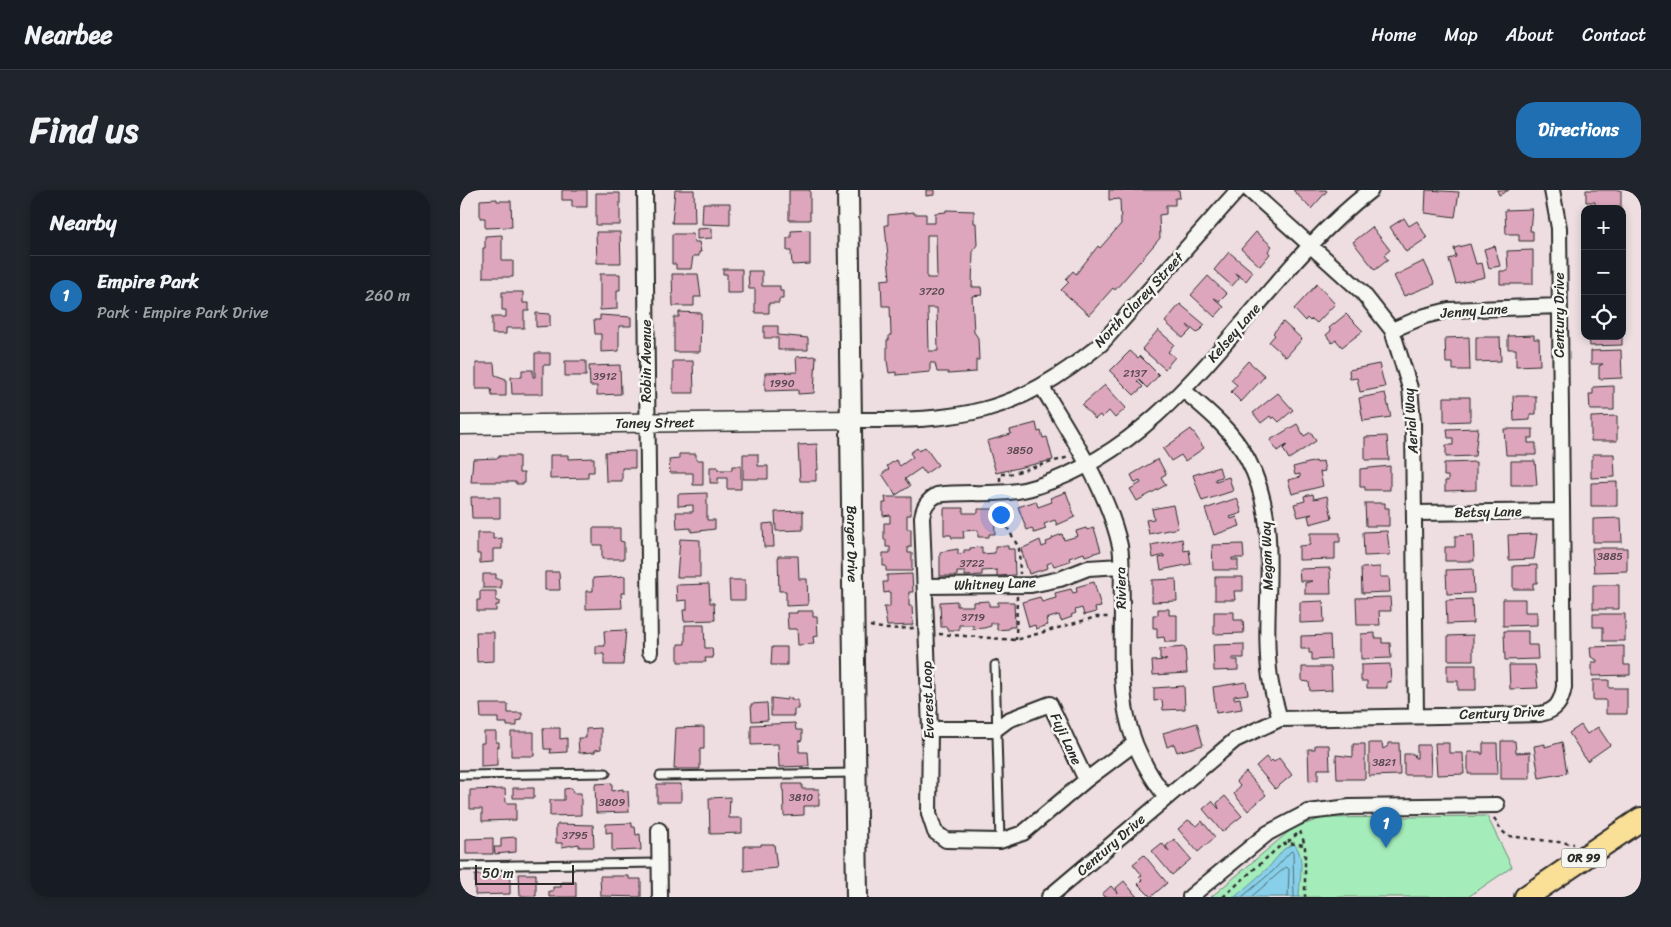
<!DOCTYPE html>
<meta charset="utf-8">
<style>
:root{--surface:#171b24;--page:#20242c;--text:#f1f3f6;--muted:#9ea1a6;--line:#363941;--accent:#1f6fb2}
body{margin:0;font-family:Sriracha,sans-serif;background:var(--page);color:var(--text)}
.controls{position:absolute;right:15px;top:15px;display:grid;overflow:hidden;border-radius:10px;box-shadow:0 2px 8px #0003}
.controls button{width:45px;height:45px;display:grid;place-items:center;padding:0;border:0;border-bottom:1px solid var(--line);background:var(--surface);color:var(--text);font:25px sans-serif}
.scale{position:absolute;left:15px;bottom:12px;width:99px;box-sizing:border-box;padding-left:5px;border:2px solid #2b2b2b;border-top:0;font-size:14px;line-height:18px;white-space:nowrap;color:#2b2b2b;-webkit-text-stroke:4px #f6f6f2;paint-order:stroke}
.you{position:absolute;left:540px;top:324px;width:18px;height:18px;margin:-12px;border:4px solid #fff;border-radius:50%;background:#1a73e8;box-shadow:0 0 0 8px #1a73e833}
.badge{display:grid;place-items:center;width:32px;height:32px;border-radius:50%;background:var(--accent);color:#fff;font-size:16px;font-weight:700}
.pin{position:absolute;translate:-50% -41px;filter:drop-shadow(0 1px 2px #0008)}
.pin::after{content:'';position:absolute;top:26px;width:18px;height:15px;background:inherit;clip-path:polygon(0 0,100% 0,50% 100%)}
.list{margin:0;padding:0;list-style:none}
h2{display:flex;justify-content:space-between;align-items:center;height:65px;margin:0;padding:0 20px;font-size:21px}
h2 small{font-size:16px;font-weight:400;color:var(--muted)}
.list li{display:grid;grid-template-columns:32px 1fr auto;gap:15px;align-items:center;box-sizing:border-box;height:80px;padding:0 20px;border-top:1px solid var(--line)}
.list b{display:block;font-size:19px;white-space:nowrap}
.list p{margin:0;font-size:16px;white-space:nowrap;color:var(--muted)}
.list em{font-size:16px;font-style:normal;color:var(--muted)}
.icon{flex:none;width:28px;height:28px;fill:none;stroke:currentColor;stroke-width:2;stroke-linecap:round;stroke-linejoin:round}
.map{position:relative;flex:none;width:1181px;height:707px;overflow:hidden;border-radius:20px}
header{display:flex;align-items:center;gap:30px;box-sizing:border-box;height:70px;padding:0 25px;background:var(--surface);border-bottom:1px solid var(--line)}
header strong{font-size:24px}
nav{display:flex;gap:28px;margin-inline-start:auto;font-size:18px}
.intro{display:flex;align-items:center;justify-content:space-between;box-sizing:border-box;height:120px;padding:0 30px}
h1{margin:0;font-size:35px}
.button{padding:12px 22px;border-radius:20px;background:var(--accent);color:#fff;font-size:18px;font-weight:700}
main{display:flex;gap:30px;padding:0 30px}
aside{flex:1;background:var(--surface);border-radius:20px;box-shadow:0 2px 8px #0003}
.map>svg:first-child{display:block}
.green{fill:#a4ecb9;stroke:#688c72}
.water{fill:#88d0ea;stroke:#638e9e}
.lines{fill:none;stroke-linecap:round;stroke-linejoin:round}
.shore{stroke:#506d77;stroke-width:1}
.building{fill:#dda6bc;stroke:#2b2b2b;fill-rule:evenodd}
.service-casing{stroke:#2b2b2b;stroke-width:11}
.minor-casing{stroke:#2b2b2b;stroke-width:18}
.tertiary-casing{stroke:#2b2b2b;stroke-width:21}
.secondary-casing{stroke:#2b2b2b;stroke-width:24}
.primary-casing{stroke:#2b2b2b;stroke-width:26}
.path{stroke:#2b2b2b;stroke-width:2.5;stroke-dasharray:4 4;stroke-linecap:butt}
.service{stroke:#f6f6f2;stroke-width:7}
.minor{stroke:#f6f6f2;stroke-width:14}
.tertiary{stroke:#f6f6f2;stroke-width:18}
.secondary{stroke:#f6f6f2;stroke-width:20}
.primary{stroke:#fadf96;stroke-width:22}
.labels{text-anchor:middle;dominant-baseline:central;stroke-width:5;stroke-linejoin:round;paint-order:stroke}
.number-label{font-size:11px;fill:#584a4f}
.shield{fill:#f6f6f2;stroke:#686867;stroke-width:1}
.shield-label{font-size:12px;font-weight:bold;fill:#2b2b2b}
.street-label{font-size:14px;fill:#2b2b2b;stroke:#f6f6f2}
</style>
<header>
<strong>Nearbee</strong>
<nav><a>Home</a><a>Map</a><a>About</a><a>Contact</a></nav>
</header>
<div class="intro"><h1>Find us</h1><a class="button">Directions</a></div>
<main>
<aside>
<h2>Nearby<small></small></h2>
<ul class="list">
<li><span class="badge">1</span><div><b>Empire Park</b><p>Park · Empire Park Drive</p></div><em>260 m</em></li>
</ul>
</aside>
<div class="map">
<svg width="1181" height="707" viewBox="0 0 1181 707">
<rect width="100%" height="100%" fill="#eedee2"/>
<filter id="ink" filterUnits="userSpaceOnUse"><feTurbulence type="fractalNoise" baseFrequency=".02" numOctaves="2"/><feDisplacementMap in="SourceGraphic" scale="10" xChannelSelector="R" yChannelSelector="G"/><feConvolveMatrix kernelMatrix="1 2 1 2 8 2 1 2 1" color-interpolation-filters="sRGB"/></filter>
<g filter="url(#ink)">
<path class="green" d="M1027,626L1052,677L1008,707H751L833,638L863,628Z"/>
<path class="water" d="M834,654C846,666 839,692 839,707H775L809,677L824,659Z"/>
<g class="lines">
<path class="shore" d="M782,707L813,681L831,661L833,662L834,707
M791,707L826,677L829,679L828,707"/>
</g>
<path class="building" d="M102,0H127V17H112V10H102Z
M215,0H234L235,33H212Z
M329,0H350V30H329Z
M466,0H474V5L466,6Z
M649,0H719L720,8H715V15H706V24L699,25L700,48L655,100L653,98L629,125L601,100L609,92L606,89L613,81L616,84L638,56L640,58L661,34L660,9L649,10Z
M833,0H866L867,1L851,19Z
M966,0L999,2L995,27L965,23Z
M1037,0H1049L1039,5Z
M1126,0H1161V17L1135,18V12H1126Z
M136,3H160V35H136Z
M37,9V11H51L52,37L25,38V28H20V10Z
M243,13H270V35L242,34Z
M1072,19L1070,41H1073V51H1059V44H1046L1045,20Z
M486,20L514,21V33H516L517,55L513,60L512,97H521L522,105L512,106L514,142L518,148L519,170H516V182L488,184V182H477L475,173H470V182L436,185V182L429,183L427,171V150H429V145H431L430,116H422L421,90L430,89L425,35H428V25L454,22V24H466V33H475V23L486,22ZM467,45H476L477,88H467ZM468,118H477L478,161H469Z
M944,28L949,36L957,31L967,48L946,62L930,37Z
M912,37L930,60L924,65L928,70L915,80L893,52Z
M252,38V48L237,49V39Z
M350,40V74L332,75L331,61H327V48H331V41Z
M136,42H160L161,73H137Z
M796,42L812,56L808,61L810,64L800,76L781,59Z
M212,44H233L234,52H239L241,62H239V66H233L231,79H216V74H212Z
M42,45V71H53V87H23V58H25V46Z
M1010,54L1016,74L1022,73L1025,87L996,94L989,69L996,67L994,58Z
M1035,56L1040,76L1029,78L1024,59Z
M1073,60V94H1040V81H1048L1047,61Z
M769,62L793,82L786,91L775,83L779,88L772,96L754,80Z
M964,71L975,94L944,106L934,86Z
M263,79H282V103H267V84H263Z
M288,81H302V96H320V101H323V109H319V113H309V123H295V99H289Z
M140,84H160V100H157V119L140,120Z
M212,84H238L241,107H234V116H213Z
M748,86L767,104L760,111L754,108L764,117L755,127L731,105Z
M857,94L875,114L857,133L852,129L850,131L847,128L845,131L834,119Z
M42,102H63V113H69V121H64V138H46V144H32V127H46V120H42Z
M720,114L745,135L737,143L727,135L731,140L723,148L705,132Z
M219,122L241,123L240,162H214V127H219Z
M76,123L90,124V136L76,137Z
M886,124L903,141L882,157L876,150L872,153L866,145L871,141L869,138Z
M140,125L171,127V136H159V161L141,162V144H135L134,130H140Z
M823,132L842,149L826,167L809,152L815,145L813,143Z
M304,136H318V145L348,148V160H318V148H304Z
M698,140L714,154L708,162L715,167L705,179L682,159Z
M1162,142V155L1130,156L1129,146H1162Z
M1074,145V149H1079L1080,175L1056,176V159H1048V146Z
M1009,147L1010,180H993V173H986L985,148Z
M1016,147H1040L1041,171L1016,172Z
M1161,160L1162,188L1139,189V176L1143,174H1131V161Z
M670,161L678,168L680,166L699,185L687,198L679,190L677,191L683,197L674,205L650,181Z
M75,163H90V175H83V204H52L51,187H62V180H73V187H75Z
M356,166L354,203L338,204V200L305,201V183L337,182L336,167Z
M105,171H126V186H105Z
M213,171H233L234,203H213Z
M788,171L805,186L781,212L771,202L777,195L771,190Z
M16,173H34L35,185L46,189V206H32L31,199H16Z
M919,174L925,197L900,202L897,188L890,189L889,180Z
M160,175L161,204L137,205V196H130L129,176Z
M645,195L666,218L655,228L649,221L642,228L640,225L635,229L622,215Z
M1154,196V220H1130L1129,204H1133V197Z
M818,203L833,220L819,232L814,227L812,229L810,226L801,233L793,223Z
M925,203L931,227L903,231L899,208Z
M1053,206H1076V224H1070V230L1054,231Z
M984,207H1010V231L984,232Z
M1157,226V251H1131V227Z
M576,233L578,242L581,241L583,248L587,247L593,270L536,283L527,251L551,244L550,240Z
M837,234L844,246L851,242L856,251L829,269L823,259L827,255L817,261L810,250Z
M1018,238L1015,266L986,267V255H993V248H988L987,239Z
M731,239L744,258L725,271L721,265L711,271L703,259Z
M1044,239H1073V248H1068V253H1076V265H1046Z
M927,246L929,270H905V247Z
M357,254L358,280H356V291H340L338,255Z
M465,257L478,275L465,284L461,278L445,289L450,296L436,305L422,284L429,279L427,276L436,270L440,276L453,267L450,263L457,258L459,261Z
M175,261V278H162V291H146L145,262Z
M219,264H236V270H243V295H233V283H210L209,270L219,269Z
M283,264H298V276H308V289H283Z
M1133,264H1154L1155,287L1131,288V269H1133Z
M90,265H108V269L134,268V282H128V288L90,289Z
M39,266H59V283H64V294H56V292H11L13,269L39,268Z
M698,269L706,284L701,287L706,295L677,311L670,299L681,293L680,291L675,293L671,285Z
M856,271L857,273L863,271L865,281L860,282L863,296L832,304L828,290L840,287V284L835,285L833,277Z
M1051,271H1075L1077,295H1051Z
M1016,272V300L985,301V291H988V286H984V273Z
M272,276H281V299H267V288H258V293H250V277H258V280H272Z
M930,276V300H905V297H900V279Z
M759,277L762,287L755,289L756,291L769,287L773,301L742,311L733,285Z
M1157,292V316H1131V293Z
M606,302L615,327L597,335L595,330L584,334L586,339L574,343L572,338L567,340L558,317L576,311L578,317L592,312L590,308Z
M247,303V330H255V339L231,342V338L217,339L216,322H233V315L218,316V304Z
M853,304L854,309L867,306L872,328L850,334L848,326L852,324L838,327L834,314L845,311L844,306Z
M11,307H40V328H12Z
M425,307H451V325H447V339H451V357H448V363H452V381H426V376H423V363H430V357H426V350H424V333H430V325L423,326V313H426Z
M777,308L782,323L770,327L771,329L777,327L780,336L754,345L745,319Z
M905,313H925V318H929V336H906Z
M713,315L718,338L689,344L686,330L694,329L692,319Z
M484,318H503V323H518V319H534L535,344H529V347H518V340L503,341L504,348H492L491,345H484Z
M343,321V340L316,341L315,322Z
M1161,328L1162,352H1133V329Z
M313,333L314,357H304L303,334Z
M133,338H160V351L164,352V369H142V355H133Z
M626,338L627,340L634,338L641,361L625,366L624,363L609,368L610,371L594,376L592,372L587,374L588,378L569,384L561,359L580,350L582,357L587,355L586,352L592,350V348L602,344L604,350L618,346L616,341Z
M927,341L930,365L904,366L903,342Z
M17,343H33V349L42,348V359H33V372L20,373V364H17Z
M850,343H880V352H875V369L839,370V356L850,355Z
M1077,344L1074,369L1049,370L1048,345Z
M1013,345L1014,371H985V357H995V346Z
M220,349L240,350V387H217Z
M722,349L724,361L729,360L731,374L701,380L699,368L704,367V365L693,368L691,355Z
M783,354L784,368H772V370H778V380H753L752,355Z
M535,356H548V359H554L555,385L537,386V380L522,381V385L505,386V382H497V386H480V362L498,359V364L504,363V360H510V358L522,357V364L535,363Z
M1132,358H1167V381L1134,382Z
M318,366H338L339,389H347L348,415L326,416V401H319Z
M1077,375V393H1073V399H1053V376Z
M920,377V387H929L930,402L902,403L901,378Z
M870,378L871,404H845V393L852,391H840L839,379Z
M1013,379L1014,403L987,404L986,380Z
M85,382H99L100,400H85Z
M23,384H36V389H41V398H23Z
M452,384L453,402H449V416H452L453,435L427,436L424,417H430V402L424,403L423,392H427V385Z
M165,386V403H161L162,418L126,419V401H133V388Z
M755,387H783V401H774L775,410H755Z
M716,389L717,411L692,412V390Z
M269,390H285V410H270Z
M634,392L641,417L635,418L636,422L624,425L622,418L615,420L616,423L611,425L612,427L601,431L599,425L586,429L588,435L576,439L575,435L569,437L562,412L580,407L582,412L596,408L595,403L611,399L613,403L617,402L616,397Z
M249,394L250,413H254L255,430L224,431L223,420H227V410L217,411L216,395Z
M1133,395H1159V419H1133Z
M20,401H36V411H39V415H36V421H17V410H20Z
M930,407L931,421H919L920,435H897L896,408Z
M1012,409L1013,433L987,434L986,410Z
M1043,409H1065V422H1077V435L1043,436Z
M497,411V416H513V412L529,411V416H538V412H554L555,437H549V439L537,440V433H531V436L524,438L513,439V435H499V440H487V437H481L480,412Z
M863,411L864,432L840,433V412Z
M698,419H709V425H717V452H705L704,447L697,448V438H693V425H698Z
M337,421H353V427H357L358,446L353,447L354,454L338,455L337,439H328L327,423H337Z
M754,422H774V430H783L784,443L754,444Z
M1133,424H1165V451H1143V437H1133Z
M225,435H244L245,458H252L253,468H245L246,472H218V454H225Z
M166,440L163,475H144V464H136V456H145L144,441Z
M1044,441H1068V455H1077L1078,469L1045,470Z
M16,442H34V471L17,472Z
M915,443V448H922V453H930L931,468L901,469V444Z
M870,445L871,469L852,470V463H849V459H841V446Z
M1013,445V470H988V446Z
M784,454V468H772V470H778V480L754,481L753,455Z
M1164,456V475H1170V485L1132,486V472H1137V470L1131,467L1130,457Z
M312,457H327V475H311Z
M725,457L727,483L693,485L692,471L707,470L700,469V459Z
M930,474L931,492H927V498H907V491H901V475Z
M987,475H1016V500H998V491H987Z
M1049,475H1075L1078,498L1050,499Z
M842,477H871L872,500L850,501L849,492L842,491Z
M1133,490H1149V498H1167V524H1146V510H1133Z
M786,492L788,504L774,506V509L780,508L782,519L756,523L753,497Z
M724,496L725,519L703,520L702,510L694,511V498Z
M311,508L327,510V508H332V510H338V519H334V526H311Z
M307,513L308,530L292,531L291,514Z
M20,514H48V523H62V530L57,531V536H47V533H38V528H21Z
M335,533L336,540H342V550L339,551V562H348L349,576L319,577L318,554L291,555V535Z
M737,533L743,555L717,562L714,554L707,557L703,543Z
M1121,535L1127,544L1138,537L1150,555L1127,571L1109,543Z
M244,537V559H240V579H214L216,538Z
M83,538H100V549L107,548V562L90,563L91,559H84Z
M141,538V559L135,560V562L119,563L118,548H126V539Z
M24,542H36V552H39V557H37V576L21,577V553H24Z
M51,542H74V566H51Z
M1041,551H1055L1056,563L1070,562V589H1041Z
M1102,552L1107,583L1079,588L1074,556L1085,554V557Z
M909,553H922L923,559L928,556V553H939L940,585L909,586Z
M975,553H989V563H1003L1004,584L977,585Z
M1023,553H1037L1038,584H1008V562H1021V564H1023Z
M893,554H905V589H877L876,565L893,567Z
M855,555H869L870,579H858V590L849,591L848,559H855Z
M957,555H970L971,585H944V564H954L955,568H957Z
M806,567L810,572L812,570L814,572L819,568L832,585L815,599L796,576Z
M786,582L806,605L788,621L774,604L780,596L776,591Z
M152,593V601L163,599V601H168L169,622L136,623L135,594Z
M197,594H221V612H197Z
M323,594H342V599H359V616H344V625L324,626Z
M53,598H74V608H53Z
M112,598L113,603H121V625L90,626V610H104V599Z
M45,599L46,613H56V630L22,631V619H10V600Z
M765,606L782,626L762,642L743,619L752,611L759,619L757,613Z
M270,607L269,628H282V643L250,644L249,608Z
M728,630L737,636L742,631L755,647L738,662L718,639Z
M172,633V637H175L176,645L180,644L181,660L152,661V642L146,643V634Z
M98,634L133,635L134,657H119V654L102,657V653H96V636Z
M56,647V662L35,664L34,657H41V648Z
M33,648V664H6V649Z
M714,649L731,669L712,685L692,661L702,653L709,662L706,656Z
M301,654H314L317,678L284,681V656H301Z
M684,665L707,693L691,707L678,694L682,690L679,687L682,685L673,674Z
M59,684H76V706H60Z
M15,685H50V704L15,705Z
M140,686H169V689H181V707L141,706Z
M664,691L677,707H644L642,704L651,696L658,704L656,698Z
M101,692H116V707H89V701H93V697H101Z"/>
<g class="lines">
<defs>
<path id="service" d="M535,475L540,651
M0,585L146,583
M200,586L395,583
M0,676L199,673"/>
<path id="minor" d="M185,0L190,462
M789,0L902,102L932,140L950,198L953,232L956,526
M932,140L965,126L989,120L1099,116
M582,197C611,245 648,301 660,356C663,375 661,395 662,413C662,492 655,541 706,607
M723,200C748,221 773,241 788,270C824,337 800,416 810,488C812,502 816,515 820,529
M391,230C501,231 553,226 641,154L778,0
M955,323L1102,321
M466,396L571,395L600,389L628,378L661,376
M470,539H536L548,530L590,514L626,590
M674,554L626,590L563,643L540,651L486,650L475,642L469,624L470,539L462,327C464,316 467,311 477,305C511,300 543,308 578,296C727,248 793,90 911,0
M199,640L200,707
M589,707L775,550L820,529L1080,524C1096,521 1101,513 1104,497L1099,38L1092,0
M730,707L808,643L848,622L890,617L1037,615"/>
<g id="tertiary">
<path id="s1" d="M0,235L391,230"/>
</g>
<g id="secondary">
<path id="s2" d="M388,0L397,707"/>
</g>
<path id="primary" d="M1066,707L1181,629"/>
</defs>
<use href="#service" class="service-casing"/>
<use href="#minor" class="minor-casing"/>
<use href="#tertiary" class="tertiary-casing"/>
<use href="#secondary" class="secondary-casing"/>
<use href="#primary" class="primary-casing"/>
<path class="path" d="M540,291V284H550L609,267
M541,314L544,332L559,358L560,384
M410,436L427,439L454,438
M479,444L556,450L636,427H650
M556,450L557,406
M1034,628L1041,640L1048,646L1114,654
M840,641L845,655V707
M828,652L837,644
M763,707L820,656L827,653L845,655"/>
<use href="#service" class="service"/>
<use href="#minor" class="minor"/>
<use href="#tertiary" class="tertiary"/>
<use href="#secondary" class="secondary"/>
<use href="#primary" class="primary"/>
</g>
</g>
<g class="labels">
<g class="number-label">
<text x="472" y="101">3720</text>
<text x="675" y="183">2137</text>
<text x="145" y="186">3912</text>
<text x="322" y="193">1990</text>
<text x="560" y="260">3850</text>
<text x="1150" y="366">3885</text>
<text x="512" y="373">3722</text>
<text x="513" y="427">3719</text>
<text x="924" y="572">3821</text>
<text x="341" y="607">3810</text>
<text x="152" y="612">3809</text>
<text x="115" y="645">3795</text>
</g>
<rect class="shield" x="1101.5" y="658.5" width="45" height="19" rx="4"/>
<g class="shield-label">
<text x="1124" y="668">OR 99</text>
</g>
<g class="street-label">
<text transform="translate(679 110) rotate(-47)">North Clarey Street</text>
<text transform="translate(1014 121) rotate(-4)">Jenny Lane</text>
<text transform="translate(1099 125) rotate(-90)">Century Drive</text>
<text transform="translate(774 143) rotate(-49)">Kelsey Lane</text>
<text transform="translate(186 171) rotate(-90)">Robin Avenue</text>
<text transform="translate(951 231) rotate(-94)">Aerial Way</text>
<text stroke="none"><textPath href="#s1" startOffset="195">Taney Street</textPath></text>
<text transform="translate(1028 322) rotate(-1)">Betsy Lane</text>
<text stroke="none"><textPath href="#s2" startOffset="354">Barger Drive</textPath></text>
<text transform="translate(807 366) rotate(-92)">Megan Way</text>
<text transform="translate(535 394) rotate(-2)">Whitney Lane</text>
<text transform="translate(661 398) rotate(-91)">Riviera</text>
<text transform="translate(468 510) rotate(-92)">Everest Loop</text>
<text transform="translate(1042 523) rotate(-2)">Century Drive</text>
<text transform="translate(606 549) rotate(65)">Fuji Lane</text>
<text transform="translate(651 655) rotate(-41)">Century Drive</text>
</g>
</g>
</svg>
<div class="controls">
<button>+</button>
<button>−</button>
<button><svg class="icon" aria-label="locate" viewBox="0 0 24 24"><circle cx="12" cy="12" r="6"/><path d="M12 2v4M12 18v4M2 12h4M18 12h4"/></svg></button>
</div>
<div class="scale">50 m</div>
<div class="you"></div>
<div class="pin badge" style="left:926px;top:658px">1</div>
</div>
</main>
